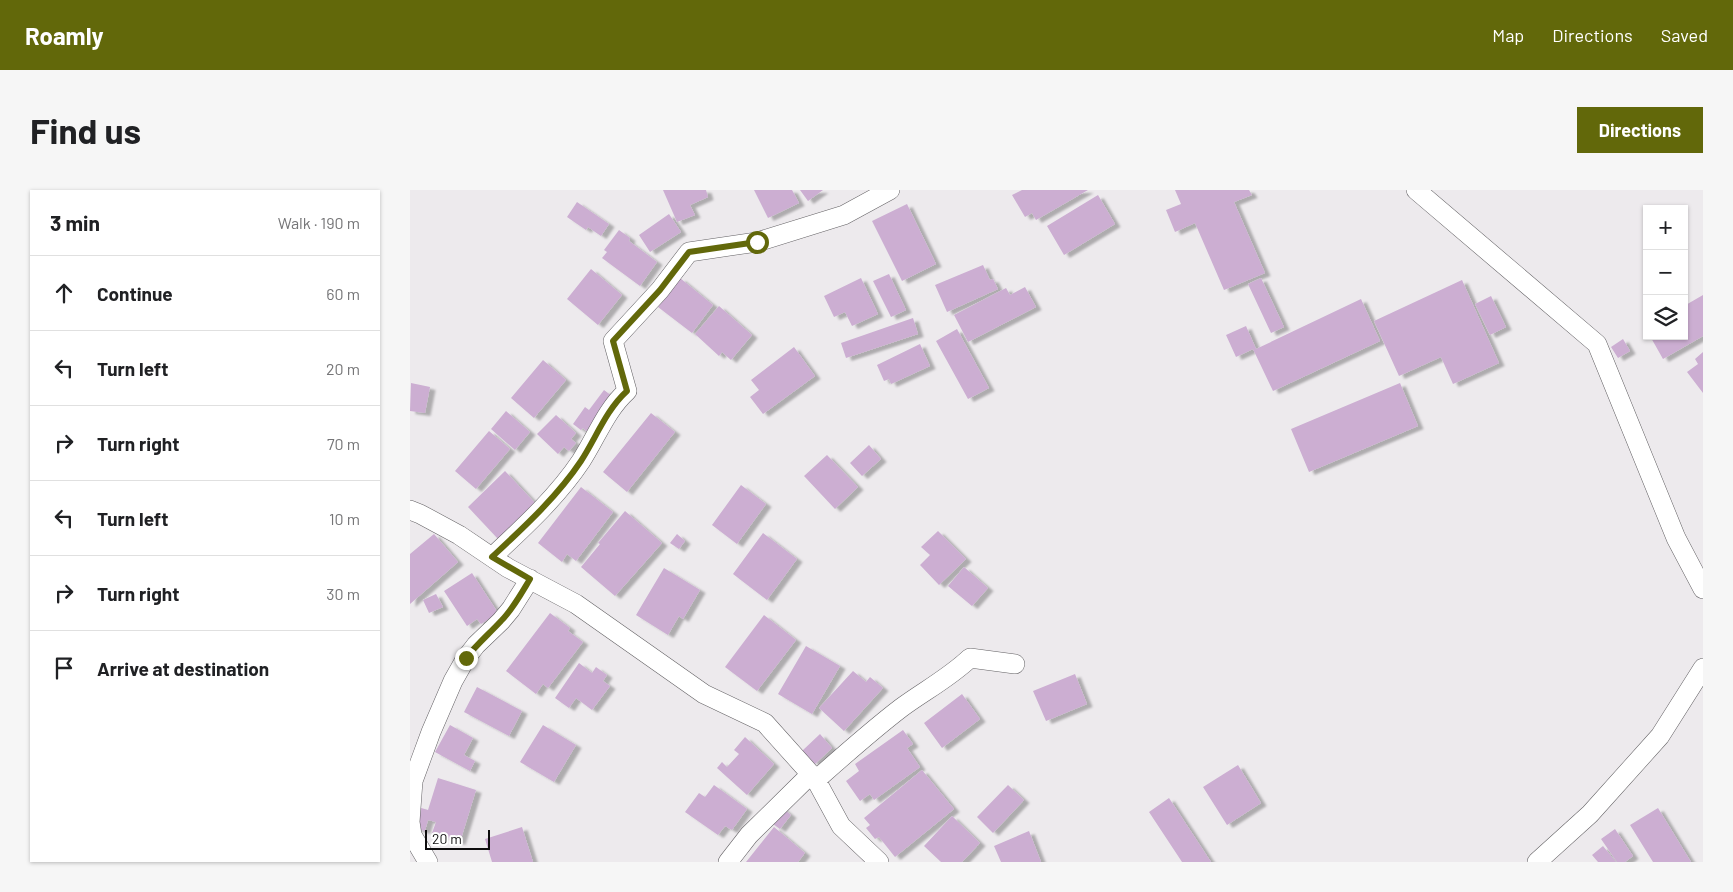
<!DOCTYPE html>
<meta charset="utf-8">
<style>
:root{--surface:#fff;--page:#f6f6f6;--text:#202124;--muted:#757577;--line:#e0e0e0;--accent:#62680a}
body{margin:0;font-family:Barlow,sans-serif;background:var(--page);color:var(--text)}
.controls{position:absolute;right:15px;top:15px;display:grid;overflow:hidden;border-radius:0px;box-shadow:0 1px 4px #0004}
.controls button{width:45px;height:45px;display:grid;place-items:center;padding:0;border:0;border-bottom:1px solid var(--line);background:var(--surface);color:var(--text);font:25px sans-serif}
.scale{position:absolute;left:15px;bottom:12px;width:65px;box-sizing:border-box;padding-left:5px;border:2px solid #0d0c0d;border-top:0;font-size:14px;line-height:18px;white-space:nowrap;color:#0d0c0d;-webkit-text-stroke:4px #fff;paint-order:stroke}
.stop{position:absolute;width:15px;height:15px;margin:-11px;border:4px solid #62680a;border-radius:50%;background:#fff}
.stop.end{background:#62680a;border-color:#fff;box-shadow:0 1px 5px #0008}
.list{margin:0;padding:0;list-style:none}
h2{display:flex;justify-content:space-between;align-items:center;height:65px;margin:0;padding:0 20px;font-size:21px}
h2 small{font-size:16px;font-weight:400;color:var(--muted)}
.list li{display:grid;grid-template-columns:32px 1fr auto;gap:15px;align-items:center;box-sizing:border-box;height:75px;padding:0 20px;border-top:1px solid var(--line)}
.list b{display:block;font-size:19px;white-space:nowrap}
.list em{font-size:16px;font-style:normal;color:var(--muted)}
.icon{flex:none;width:28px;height:28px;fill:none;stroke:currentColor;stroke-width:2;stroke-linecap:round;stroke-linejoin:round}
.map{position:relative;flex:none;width:1293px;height:672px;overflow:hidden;border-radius:0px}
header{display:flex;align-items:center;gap:30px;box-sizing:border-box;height:70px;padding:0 25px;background:var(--accent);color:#fff}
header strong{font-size:24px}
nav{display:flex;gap:28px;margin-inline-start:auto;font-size:18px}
.intro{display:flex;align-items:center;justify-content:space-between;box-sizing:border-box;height:120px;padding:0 30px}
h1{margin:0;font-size:35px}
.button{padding:12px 22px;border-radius:0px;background:var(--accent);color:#fff;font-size:18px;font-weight:700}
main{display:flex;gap:30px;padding:0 30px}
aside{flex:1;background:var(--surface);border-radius:0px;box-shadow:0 1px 4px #0004}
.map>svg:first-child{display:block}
.building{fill:#ccaed2;filter:url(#shadow)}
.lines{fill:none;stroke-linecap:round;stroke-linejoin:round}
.minor-casing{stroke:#636164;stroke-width:20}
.minor{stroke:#fff;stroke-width:19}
.route{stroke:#62680a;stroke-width:6}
</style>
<header>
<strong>Roamly</strong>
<nav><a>Map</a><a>Directions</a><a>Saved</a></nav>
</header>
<div class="intro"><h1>Find us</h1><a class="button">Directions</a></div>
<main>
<aside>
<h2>3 min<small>Walk · 190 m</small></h2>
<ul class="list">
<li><svg class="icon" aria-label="ahead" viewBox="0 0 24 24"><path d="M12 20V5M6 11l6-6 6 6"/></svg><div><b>Continue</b></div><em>60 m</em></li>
<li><svg class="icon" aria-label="left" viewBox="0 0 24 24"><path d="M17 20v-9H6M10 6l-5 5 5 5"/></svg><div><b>Turn left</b></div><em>20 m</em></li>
<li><svg class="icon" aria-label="right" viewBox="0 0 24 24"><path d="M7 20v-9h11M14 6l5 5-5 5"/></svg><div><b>Turn right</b></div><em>70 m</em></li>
<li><svg class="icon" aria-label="left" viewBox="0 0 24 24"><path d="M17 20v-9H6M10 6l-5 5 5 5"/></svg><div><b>Turn left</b></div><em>10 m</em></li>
<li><svg class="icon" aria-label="right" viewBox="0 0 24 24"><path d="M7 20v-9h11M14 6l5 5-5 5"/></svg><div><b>Turn right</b></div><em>30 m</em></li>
<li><svg class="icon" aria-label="arrive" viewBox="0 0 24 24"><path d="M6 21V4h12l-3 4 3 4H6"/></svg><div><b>Arrive at destination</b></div></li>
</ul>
</aside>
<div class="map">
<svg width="1293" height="672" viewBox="0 0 1293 672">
<defs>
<filter id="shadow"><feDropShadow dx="5.5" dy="3" stdDeviation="1" flood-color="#0004"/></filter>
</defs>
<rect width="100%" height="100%" fill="#edeaed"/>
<path class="building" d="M253,0H296L298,7L280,15L285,25L267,32Z
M344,0H382L389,13L358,28Z
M390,0H413L398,11Z
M612,0H678L626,30L622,23L615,27L602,5Z
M765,0H839L842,5L824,12L855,83L814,100L785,33L765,42L756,20L771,14Z
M688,5L705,34L654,65L637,36Z
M167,12L199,34L191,46L178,37L176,40L157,27Z
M497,14L526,74L492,91L462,31Z
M259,24L271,42L240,62L229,45Z
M209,40L220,48L219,51L247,72L230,96L192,68L197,62L194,60Z
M573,75L580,90L583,89L588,99L537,122L525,95Z
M181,79L212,105L188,135L157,109Z
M479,84L496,120L481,127L463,91Z
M270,88L303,115L282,143L248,117Z
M451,88L468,124L442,136L435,122L424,127L414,106Z
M851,88L874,137L861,143L838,94Z
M1052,90L1089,173L1043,194L1031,167L989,186L964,131Z
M615,97L626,117L558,152L544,125L596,98L600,105Z
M1293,105V146L1253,169L1240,146H1274V116Z
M1081,106L1096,137L1080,145L1065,114Z
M951,109L970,151L863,201L843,159L826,167L816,145L836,136L846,159Z
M309,116L342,145L321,170L312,162L309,166L285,144Z
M503,128L508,144L436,168L431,153Z
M547,139L579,198L558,209L526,151Z
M1213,149L1220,161L1208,168L1201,157Z
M510,154L520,176L481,194L479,189L474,191L467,175Z
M384,157L405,186L353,224L340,207L349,200L341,190Z
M1293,162V203L1277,182L1288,174L1285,169Z
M133,170L156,190L124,228L101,208Z
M1,193L20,197L15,223L0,221Z
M990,193L1008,236L899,282L881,239Z
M194,200L206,209L180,244L173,238L171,240L163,234L175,217L179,220Z
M96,221L120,242L105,260L81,239Z
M241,223L265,242L217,302L193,282Z
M146,225L166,243L161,249L166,253L159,261L154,257L148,264L127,244Z
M79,241L100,259L66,299L45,281Z
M459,255L471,269L452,286L440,273Z
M417,265L448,297L425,319L394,286Z
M95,281L125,313L88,349L58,317Z
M331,295L356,314L327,354L302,335Z
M171,297L203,322L166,371L157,364L152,372L128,353Z
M215,321L252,353L205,406L171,377L190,354L188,353Z
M528,341L556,369L529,395L510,375L520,365L511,357Z
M353,343L387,369L357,410L323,384Z
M24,344L48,372L0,414V364Z
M267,344L275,351L269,359L260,353Z
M554,377L578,398L562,416L538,396Z
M254,378L290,400L273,429L269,426L258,445L226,425Z
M62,383L88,423L71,434L67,429L57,436L34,401Z
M26,404L33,417L19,423L13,410Z
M140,423L160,438L158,441L173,452L138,498L133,494L126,504L96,481Z
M354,425L386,450L347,501L315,477Z
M396,456L430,476L402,524L368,504Z
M169,473L182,483L186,477L197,485L193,491L200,496L182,520L166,508L159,518L145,508Z
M443,481L456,492L460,487L473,498L434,541L409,518Z
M665,484L677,514L636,531L623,501Z
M67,497L112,521L99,546L54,522Z
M552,504L570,529L532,558L514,533Z
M40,535L63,548L54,565L65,571L60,581L25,562Z
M133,535L166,555L144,592L110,572Z
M493,540L503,554L497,558L510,577L464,610L460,604L450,611L436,591L449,581L445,574Z
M410,544L422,558L405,574L392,561Z
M335,547L364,574L337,605L307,578L312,572L317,577L329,564L324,560Z
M828,575L851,613L817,635L793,597Z
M512,580L544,619L485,667L469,647L465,649L456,638L460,635L454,628Z
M28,588L66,600L50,652L22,643L26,632L18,630L15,641L2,637L8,617L18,620Z
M304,595L337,619L322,640L315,636L308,645L275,622L289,603L295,607Z
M598,595L614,610L583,643L567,627Z
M759,608L801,672H772L739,622Z
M370,616L381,625L370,639L359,631Z
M1248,618L1281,672H1243L1220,635Z
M542,626L570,653L552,672H531L514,656Z
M112,637L123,672H82L75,649Z
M364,637L395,663L388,672H336Z
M1205,639L1223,666L1215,672H1207L1191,649Z
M619,641L631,672H591L584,656Z
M1193,656L1206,672H1188L1182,665Z"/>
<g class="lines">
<defs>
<path id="minor" d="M1006,0L1187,154L1266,348L1293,399
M0,320L10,324L49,345L98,378L166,414L294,504L355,533L406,590L431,636L469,672
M82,367C113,338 147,307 171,271C186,248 196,220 217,201L203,151L250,100L279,62L347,52L434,25L480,0
M406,590C433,566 461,541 491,518C514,501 539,488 560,468L605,474
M18,672L2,645L0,632L3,591L21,542L43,491L56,468L66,455L91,431L101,419L120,389
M318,672L339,645L400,585
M1127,672L1180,624L1250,546L1293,478"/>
</defs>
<use href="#minor" class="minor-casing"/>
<use href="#minor" class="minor"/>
</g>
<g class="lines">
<path class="route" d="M56,468C67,454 79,444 91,431C103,419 111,404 120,389L82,367C113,338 147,307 171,271C186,248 196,220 217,201L203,151L250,100L279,62L347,52"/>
</g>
</svg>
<div class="controls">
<button>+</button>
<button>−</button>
<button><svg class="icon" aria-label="layers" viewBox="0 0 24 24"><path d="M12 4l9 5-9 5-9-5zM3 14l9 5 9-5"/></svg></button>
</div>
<div class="scale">20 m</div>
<div class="stop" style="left:347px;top:52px"></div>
<div class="stop end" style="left:56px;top:468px"></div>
</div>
</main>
